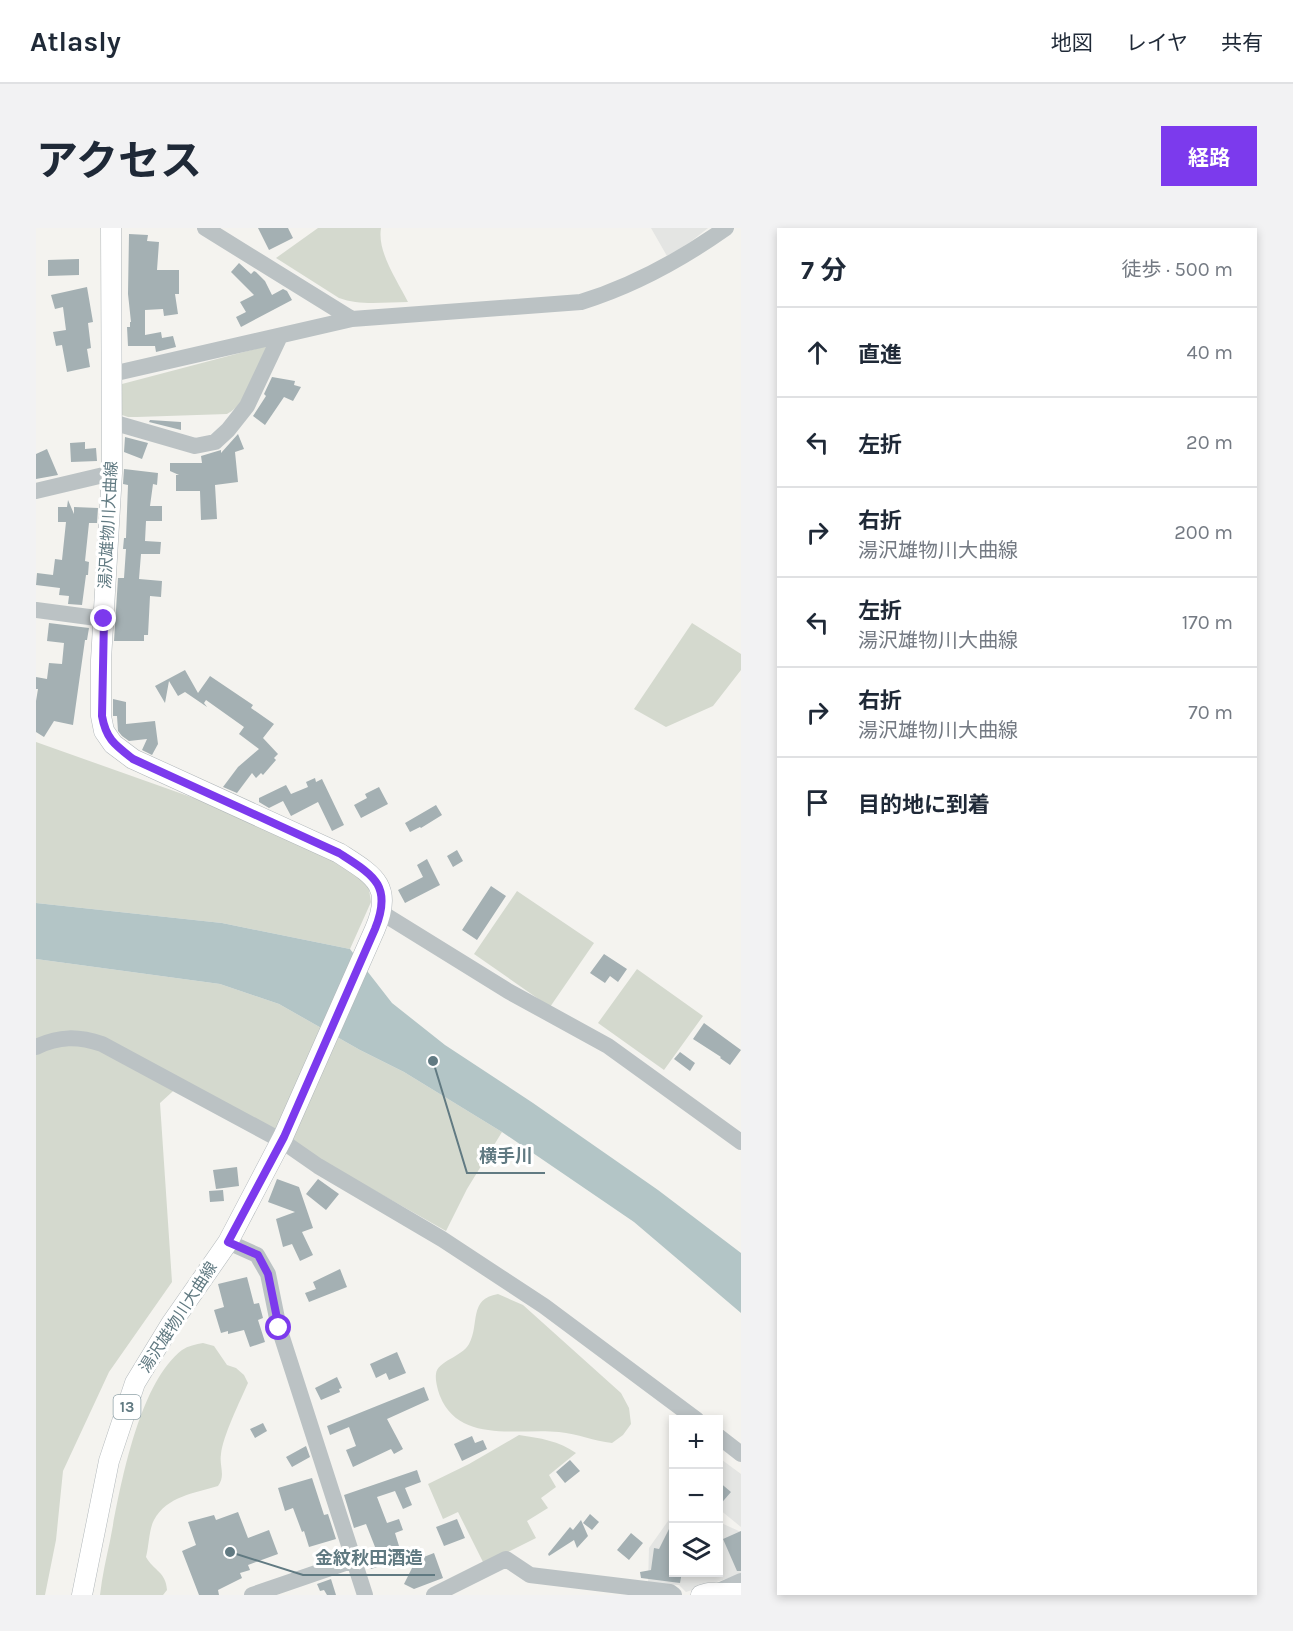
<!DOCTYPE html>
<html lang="ja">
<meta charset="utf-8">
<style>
:root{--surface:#fff;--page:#f2f2f3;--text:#1f2937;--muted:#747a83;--line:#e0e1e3;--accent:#7c3aed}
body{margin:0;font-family:Karla,"Noto Sans JP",sans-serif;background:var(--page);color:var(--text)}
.controls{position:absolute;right:18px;bottom:18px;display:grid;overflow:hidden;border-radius:0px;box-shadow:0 3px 9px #0003}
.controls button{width:54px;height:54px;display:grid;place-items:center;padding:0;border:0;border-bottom:2px solid var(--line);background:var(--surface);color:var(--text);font:30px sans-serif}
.stop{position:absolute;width:18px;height:18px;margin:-14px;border:4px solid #7c3aed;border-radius:50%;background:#fff}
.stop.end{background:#7c3aed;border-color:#fff;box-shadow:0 2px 6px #0008}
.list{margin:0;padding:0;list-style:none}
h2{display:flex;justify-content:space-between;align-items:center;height:78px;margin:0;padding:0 24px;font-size:26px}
h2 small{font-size:20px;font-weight:400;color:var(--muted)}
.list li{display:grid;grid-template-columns:39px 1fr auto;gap:18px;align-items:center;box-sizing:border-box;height:90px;padding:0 24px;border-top:2px solid var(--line)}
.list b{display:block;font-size:22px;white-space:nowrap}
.list p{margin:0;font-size:20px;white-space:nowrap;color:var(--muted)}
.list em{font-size:20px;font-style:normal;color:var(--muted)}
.icon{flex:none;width:33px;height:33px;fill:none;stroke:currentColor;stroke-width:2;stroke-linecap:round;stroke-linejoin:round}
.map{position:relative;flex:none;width:705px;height:1367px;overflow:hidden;border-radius:0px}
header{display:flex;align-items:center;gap:36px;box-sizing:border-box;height:84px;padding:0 30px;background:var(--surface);border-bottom:2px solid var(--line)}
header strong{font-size:28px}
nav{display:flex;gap:33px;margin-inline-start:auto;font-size:21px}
.intro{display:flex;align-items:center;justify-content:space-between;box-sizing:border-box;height:144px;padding:0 36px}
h1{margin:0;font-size:42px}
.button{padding:15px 27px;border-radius:0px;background:var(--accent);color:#fff;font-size:21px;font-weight:700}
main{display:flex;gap:36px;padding:0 36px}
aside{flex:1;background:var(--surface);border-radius:0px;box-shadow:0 3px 9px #0003}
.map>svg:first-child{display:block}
.built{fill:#e4e5e3}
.green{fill:#d4d9ce}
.water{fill:#b3c5c6}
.building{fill:#a4b0b3}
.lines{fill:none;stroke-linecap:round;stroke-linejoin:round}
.major-casing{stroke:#b1b7ba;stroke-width:21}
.minor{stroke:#bbc2c4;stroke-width:16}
.major{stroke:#fff;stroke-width:20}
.route{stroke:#7c3aed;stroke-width:8}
.labels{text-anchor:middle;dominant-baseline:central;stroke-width:6;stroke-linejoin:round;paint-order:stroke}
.shield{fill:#fff;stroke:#90a2a8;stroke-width:1.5}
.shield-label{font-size:15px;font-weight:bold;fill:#617a82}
.street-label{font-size:16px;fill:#617a82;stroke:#fff}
.leader{fill:none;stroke:#617a82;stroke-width:2}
.callout-dot{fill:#617a82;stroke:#fff;stroke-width:2}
.callout-label{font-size:18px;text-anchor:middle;font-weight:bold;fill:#617a82;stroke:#fff;stroke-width:6;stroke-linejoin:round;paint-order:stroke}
</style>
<header>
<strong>Atlasly</strong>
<nav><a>地図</a><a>レイヤ</a><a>共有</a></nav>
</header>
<div class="intro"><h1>アクセス</h1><a class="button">経路</a></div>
<main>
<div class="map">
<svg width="705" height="1367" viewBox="0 0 705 1367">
<rect width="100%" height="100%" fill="#f4f3ef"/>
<path class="built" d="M615,0H672L653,15L631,28Z
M682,1229L705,1246V1299L683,1281Z
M637,1286L638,1344H682L683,1294L705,1304V1346L650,1364L643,1357L612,1355L613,1320Z"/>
<path class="green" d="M282,0H345C341,24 361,52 372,74C349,74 324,78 303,70L240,30Z
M234,117C224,138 212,175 191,186L101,189H92L83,186L86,156Z
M656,395L705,426V442L677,478L630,499L598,481Z
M0,514L169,574L305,636L332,655L335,674L314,721L186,695L0,675Z
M481,663L558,715L514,779L438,726Z
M0,731L184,756L243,776L324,822L368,844L466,904L431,961L410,1003L147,854L124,875L136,1054L73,1144L27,1243L20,1312L9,1367H0Z
M601,741L667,788L628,842L562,795Z
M462,1066L487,1077L585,1165L593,1180L595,1196L587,1207L576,1215C558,1213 542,1206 523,1204C483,1200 423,1216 404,1168C402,1163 399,1152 400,1146C401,1133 426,1129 433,1116C444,1096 432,1071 462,1066Z
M167,1115L178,1118L191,1137L200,1140L208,1147L212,1155C204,1173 187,1208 185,1226C183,1238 190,1247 182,1258C159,1265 131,1268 118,1292C113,1301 113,1318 110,1329C118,1343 130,1344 131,1362L127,1367H64C66,1349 70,1331 74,1313C84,1260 102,1156 146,1122C152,1118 160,1116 167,1115Z
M483,1207C504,1210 523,1213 540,1225L513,1247L520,1259L505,1270L512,1280L491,1293L500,1310L448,1336L422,1284L407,1291L392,1256L433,1236Z"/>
<path class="water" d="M0,675L186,695L314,721L356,775L409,817L497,875L622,962L705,1025V1085L598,994L466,904L368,844L324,822L243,776L184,756L0,731Z"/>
<path class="building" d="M222,0H252L257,10L233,22Z
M93,6L112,7L111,13L123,14L121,42H143V66H139L142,86L128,88L127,81L109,82V107L125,104L126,110L137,108L140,119L120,124L119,118H92L91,99H94V94H95L92,66Z
M43,31V47L12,48V32Z
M203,35L215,46L218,43L220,44L229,53L236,67L247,61L251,63L256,72L205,99L200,89L210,84L204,74L218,67L195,44Z
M51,59L57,94L52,95L55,120L51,121L54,139L31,144L26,117L20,118L17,104L30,102L27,79L19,81L15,67Z
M236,149L259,153L258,157L265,159L257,173L248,169L229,197L217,188L230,168L228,166Z
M114,192L145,194V202L113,194Z
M202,206L208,221L199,224L202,254L179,257L181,291L165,292L164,263H140V247H143L134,243V235H166L165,228L185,222V225Z
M89,209L112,215L106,231L88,224Z
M49,214V221L60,220L61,233L35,234L34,215Z
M11,221L22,247L0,251V226Z
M88,241L122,245L121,257L117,256L114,278H126V293H110L109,313L125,314L124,326H105L103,351L126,353L125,369L114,368L112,407H108V413H78L82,350H88L90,321H87L88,310H90L92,257L87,256Z
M32,272L38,286V279L62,280L61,295H53L49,333L53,334L52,347H50L46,377L32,376L33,368L23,367L24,360L0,357L1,345L17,347L19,331L26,332L30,294H22V279H31Z
M13,395L53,400L51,412H49L37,497L18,493L8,509L0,504V473L2,461H0V449L11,451L13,435L26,436L28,415L11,413Z
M149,442L162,465L174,448L217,477L215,480L238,496L227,510L242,526L238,530L240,532L227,547L225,545L220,550L216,545L201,565L187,559L202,539L223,521L203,506L208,499L170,472L168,475L171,479L149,464L142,468L133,453L129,475L119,458Z
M77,471L90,474V496L119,493L122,516L116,527L106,522L111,511L93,513L86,508L82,503L81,488H77Z
M279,550L280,554L286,551L308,597L296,603L282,574L255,588L247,573L233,580L223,574V570L250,557L255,566L272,559L270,554Z
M343,559L352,576L325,590L318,577L331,570L329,566Z
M400,577L406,587L385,600L384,599L374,604L369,595Z
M421,622L427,633L417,639L411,628Z
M391,631L404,657L369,675L362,662L387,649L381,637Z
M455,658L470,668L441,712L426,702Z
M568,726L591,741L582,754L574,748L569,755L554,745Z
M668,795L705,822L694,837L684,830L685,829L657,811Z
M644,824L659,835L654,843L638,831Z
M201,939L203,958L180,961L177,942Z
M241,951L263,959L277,1000L266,1004L277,1027L264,1033L256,1016L247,1019L240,991L259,984L232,974Z
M282,951L303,966L290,982L270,966Z
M187,962L188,973L174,974L173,963Z
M304,1041L311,1059L273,1074L269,1065L280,1061L277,1054Z
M211,1049L218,1076L223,1075L227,1090L222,1092L229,1114L214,1119L208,1102L192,1106V1103L185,1105L178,1082L188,1079L182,1056Z
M361,1124L370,1145L353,1152L350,1145L340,1150L334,1136Z
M301,1149L306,1160L303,1161L304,1164L285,1172L279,1160Z
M388,1159L393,1172L351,1191L367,1221L358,1226L355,1221L317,1239L310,1222L320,1218L313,1199L294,1207L291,1198Z
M227,1195L231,1203L219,1210L214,1201Z
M436,1208L439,1215L447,1212L451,1221L426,1233L418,1216Z
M270,1218L274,1229L256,1239L250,1229Z
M534,1232L544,1243L529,1255L520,1244Z
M381,1242L385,1254L369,1260L376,1277L367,1281L359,1263L341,1269L351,1295L363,1291L367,1302L359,1305L367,1331L335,1341L330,1327L341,1324L330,1296L318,1300L308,1267Z
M276,1250L288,1287L292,1286L300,1311L273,1319L268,1303L266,1304L257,1280L249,1283L242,1260Z
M682,1253L695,1264L682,1279Z
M202,1284L212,1310L233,1302L242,1326L212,1337L214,1342L204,1345L206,1350L182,1362L183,1367H163L146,1323L160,1317L152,1294L178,1287L180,1292Z
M554,1286L563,1294L556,1302L547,1295Z
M421,1291L429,1310L408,1318L400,1299Z
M638,1291V1344H646L644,1355L605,1350L604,1344L615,1342L618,1320L623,1321Z
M545,1292L552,1308L541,1320L538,1312L513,1328L512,1326L534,1299L537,1302Z
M705,1303V1343H701L687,1311Z
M595,1305L607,1315L593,1332L581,1322Z
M398,1325L407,1350L378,1361L368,1356L380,1332Z
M295,1351L300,1367H291L288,1362L284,1363L281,1356Z"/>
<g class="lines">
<defs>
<path id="major" d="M46,1367L73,1233L99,1155L135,1096L192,1014L247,909L339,701C358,657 337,647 303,625L97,531L77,516L68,503L65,488V432L76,245L75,0
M665,1367L672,1365H705"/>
</defs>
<use href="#major" class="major-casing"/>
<path class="minor" d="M169,0L316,91
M76,146L316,91L545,74C597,58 646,31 690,0
M76,194L159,218L179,214L192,202L211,178L244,108
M0,263L76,245
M0,382L68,391
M346,685L472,763L572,818L705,914
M0,819C23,808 42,808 66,816L246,913L282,938L406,1011L508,1078L661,1192
M192,1014L221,1027L232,1046L243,1100L329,1367
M682,1208L705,1226
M680,1364L705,1353
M216,1367L318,1332
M398,1367L470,1331L494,1347L634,1364L638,1367"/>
<use href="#major" class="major"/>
</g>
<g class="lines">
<path class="route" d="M68,391L66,488C70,511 79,517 97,531L303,625C337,647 357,657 339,701L248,909L192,1014L222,1027L232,1046L243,1100"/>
</g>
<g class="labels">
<rect class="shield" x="77.5" y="1167" width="27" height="24" rx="4.5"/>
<g class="shield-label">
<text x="91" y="1179">13</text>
</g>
<g class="street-label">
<text transform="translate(72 297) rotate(-87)">湯沢雄物川大曲線</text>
<text transform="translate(142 1089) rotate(-57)">湯沢雄物川大曲線</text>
</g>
</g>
<path class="leader" d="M397 833L431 945H509M194 1324L267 1347H399"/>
<g class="callout-dot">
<circle cx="397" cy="833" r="6"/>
<circle cx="194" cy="1324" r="6"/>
</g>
<g class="callout-label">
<text x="470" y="934">横手川</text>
<text x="333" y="1336">金紋秋田酒造</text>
</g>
</svg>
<div class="controls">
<button>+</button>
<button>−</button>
<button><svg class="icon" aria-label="layers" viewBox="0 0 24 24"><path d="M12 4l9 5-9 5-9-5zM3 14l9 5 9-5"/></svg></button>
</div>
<div class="stop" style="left:243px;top:1100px"></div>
<div class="stop end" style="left:68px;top:391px"></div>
</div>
<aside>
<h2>7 分<small>徒歩 · 500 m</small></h2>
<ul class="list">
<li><svg class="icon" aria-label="ahead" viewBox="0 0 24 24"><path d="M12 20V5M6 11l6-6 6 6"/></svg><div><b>直進</b></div><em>40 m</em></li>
<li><svg class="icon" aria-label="left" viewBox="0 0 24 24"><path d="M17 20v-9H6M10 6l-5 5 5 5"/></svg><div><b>左折</b></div><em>20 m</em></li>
<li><svg class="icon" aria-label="right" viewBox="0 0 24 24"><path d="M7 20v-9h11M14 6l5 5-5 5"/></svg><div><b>右折</b><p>湯沢雄物川大曲線</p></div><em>200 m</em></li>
<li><svg class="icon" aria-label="left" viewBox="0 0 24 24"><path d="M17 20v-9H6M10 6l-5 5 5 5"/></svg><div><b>左折</b><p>湯沢雄物川大曲線</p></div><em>170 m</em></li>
<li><svg class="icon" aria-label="right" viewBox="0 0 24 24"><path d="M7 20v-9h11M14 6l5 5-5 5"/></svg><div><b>右折</b><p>湯沢雄物川大曲線</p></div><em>70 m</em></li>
<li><svg class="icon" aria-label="arrive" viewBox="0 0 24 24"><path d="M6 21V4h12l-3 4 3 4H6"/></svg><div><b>目的地に到着</b></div></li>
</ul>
</aside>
</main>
